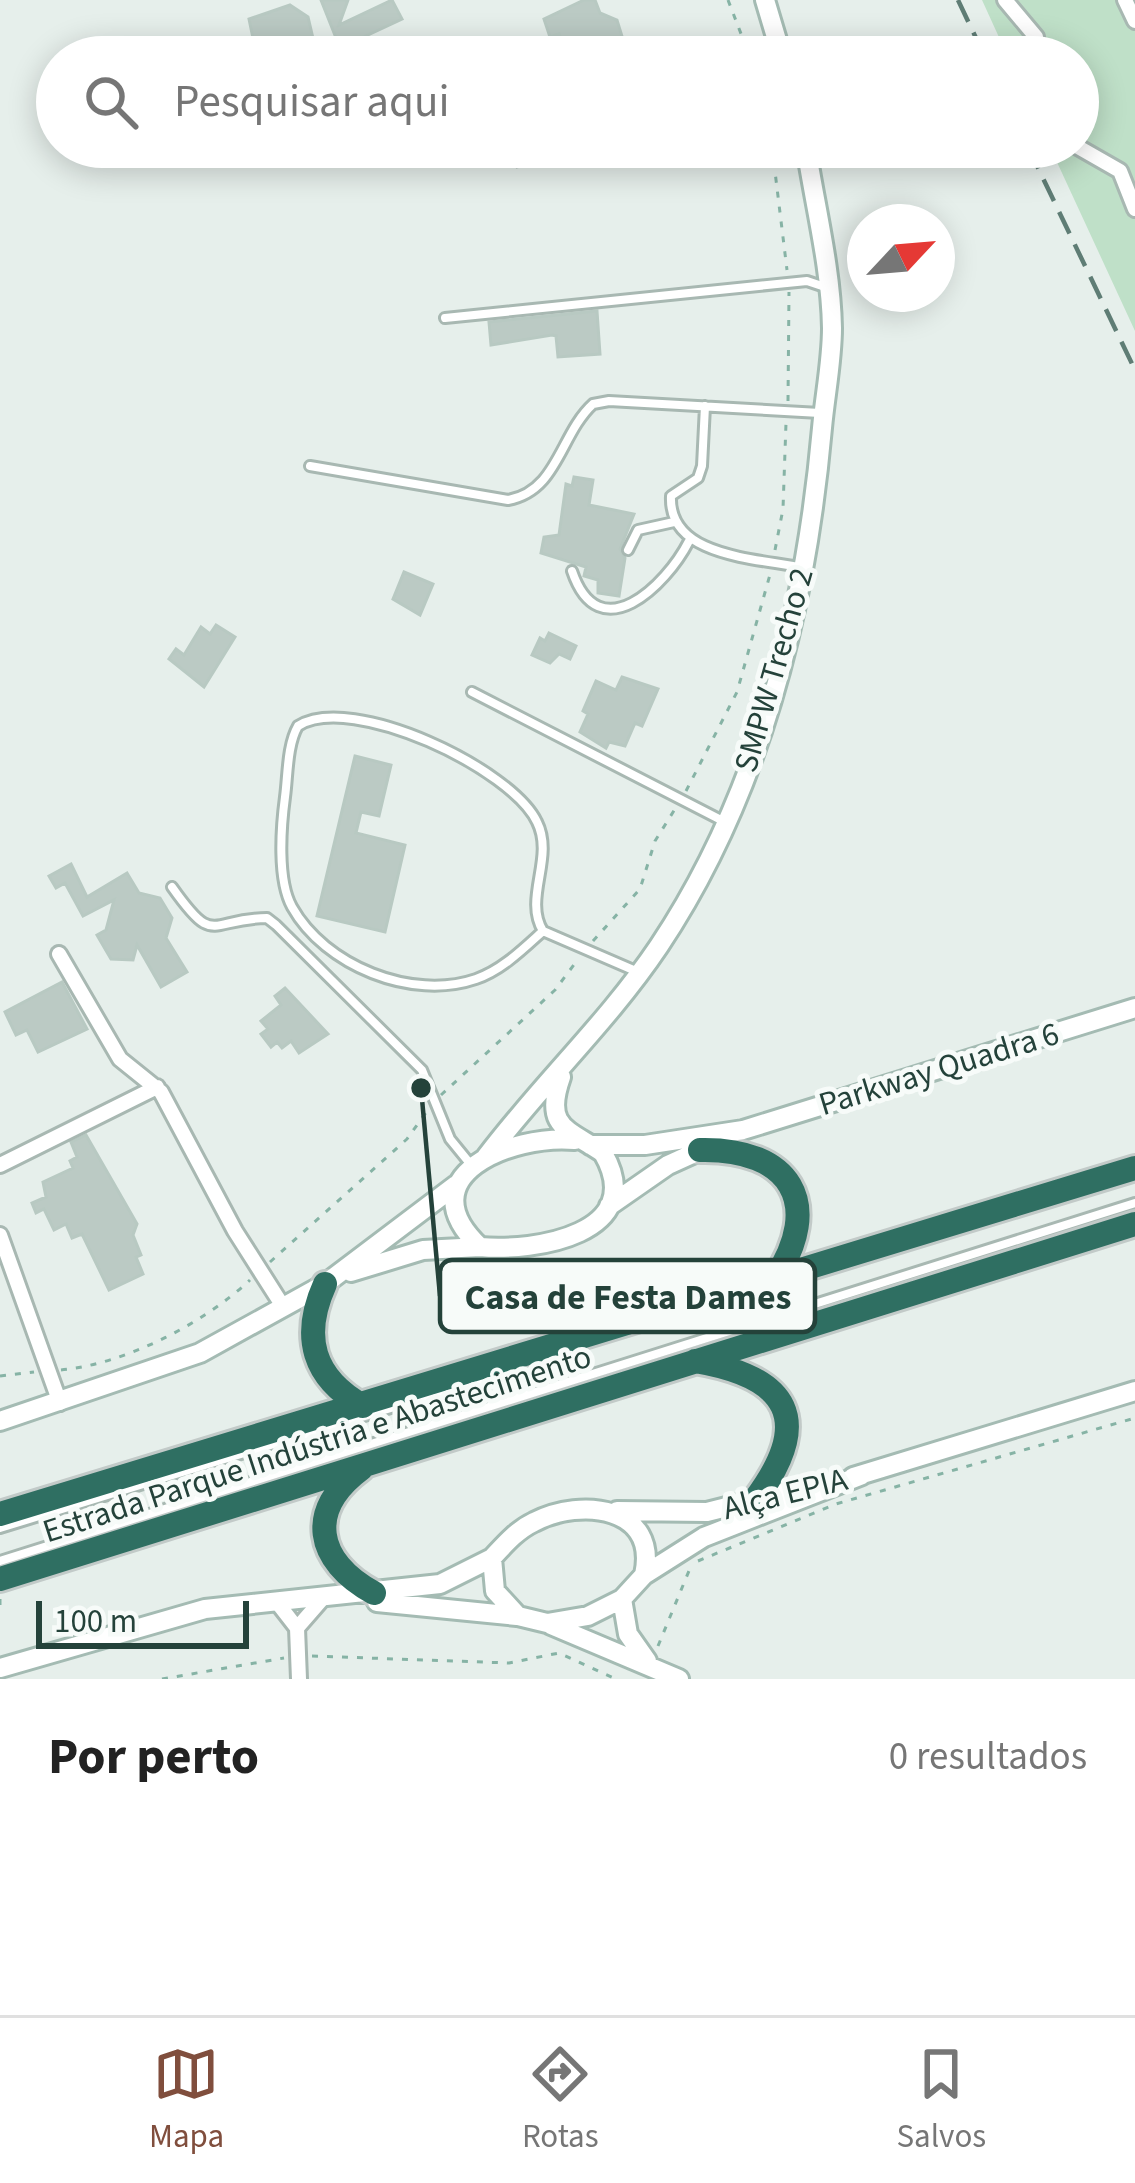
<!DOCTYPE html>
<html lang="pt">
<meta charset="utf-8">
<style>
:root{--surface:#fff;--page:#f2f2f2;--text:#222;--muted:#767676;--line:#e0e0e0;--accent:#804e3d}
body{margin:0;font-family:"Source Sans 3",sans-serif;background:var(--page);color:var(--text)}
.compass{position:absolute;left:847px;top:204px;width:108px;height:108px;border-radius:50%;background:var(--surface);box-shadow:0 6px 30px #0003;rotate:64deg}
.scale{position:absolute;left:36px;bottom:30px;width:213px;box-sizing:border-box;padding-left:12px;border:6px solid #24423a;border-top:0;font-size:33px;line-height:42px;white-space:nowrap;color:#24423a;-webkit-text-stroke:9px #f7fbf9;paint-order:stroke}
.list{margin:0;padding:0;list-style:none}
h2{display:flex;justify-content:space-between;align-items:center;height:156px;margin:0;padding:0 48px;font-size:51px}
h2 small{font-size:39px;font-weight:400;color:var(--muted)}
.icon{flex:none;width:66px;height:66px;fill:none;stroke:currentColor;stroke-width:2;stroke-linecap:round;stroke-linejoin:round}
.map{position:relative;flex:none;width:1135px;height:1679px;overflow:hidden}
.search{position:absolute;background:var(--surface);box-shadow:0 6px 30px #0003;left:36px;right:36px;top:36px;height:132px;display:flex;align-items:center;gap:30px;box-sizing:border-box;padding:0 42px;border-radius:66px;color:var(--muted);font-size:45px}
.sheet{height:336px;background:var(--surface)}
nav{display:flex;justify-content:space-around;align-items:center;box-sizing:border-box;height:168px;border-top:3px solid var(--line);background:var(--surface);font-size:33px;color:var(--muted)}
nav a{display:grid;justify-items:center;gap:6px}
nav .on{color:var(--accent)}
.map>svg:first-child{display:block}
.green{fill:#bfe0c8}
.building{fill:#bbcac4;stroke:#b8c9c2;stroke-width:3}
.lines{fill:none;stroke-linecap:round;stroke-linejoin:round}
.lane-casing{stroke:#a8b8b2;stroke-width:14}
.street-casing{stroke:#a8b8b2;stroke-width:20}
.secondary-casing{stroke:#a4bbb3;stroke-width:24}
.highway-casing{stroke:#c2cac8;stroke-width:30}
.path{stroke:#86b3a5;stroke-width:3;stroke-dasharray:6 9;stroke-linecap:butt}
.lane{stroke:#fff;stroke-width:8}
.street{stroke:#fff;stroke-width:14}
.secondary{stroke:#fff;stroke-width:18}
.highway{stroke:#2f6f62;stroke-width:24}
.rail{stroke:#5f7d75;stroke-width:4.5;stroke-dasharray:24 12;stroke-linecap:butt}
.labels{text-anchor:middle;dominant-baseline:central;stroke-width:10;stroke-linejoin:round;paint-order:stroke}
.street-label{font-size:33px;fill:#24423a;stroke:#f7fbf9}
.leader{fill:none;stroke:#24423a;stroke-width:4.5}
.callout-dot{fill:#24423a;stroke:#f7fbf9;stroke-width:4.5}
.callout{fill:#f7fbf9;stroke:#24423a;stroke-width:4.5}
.callout-label{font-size:36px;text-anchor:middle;font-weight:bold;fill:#24423a}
</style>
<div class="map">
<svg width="1135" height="1679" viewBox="0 0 1135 1679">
<rect width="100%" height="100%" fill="#e6efeb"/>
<path class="green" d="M982,0H1135V331L1050,147H1078V57H1008Z"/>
<path class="building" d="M321,0H348L339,25L392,0L402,19L340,48Z
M584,0H595L600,13L617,20L625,46L600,55L595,43L566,53L559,34L550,37L544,19Z
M290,5L308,17L315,47L309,57H243L254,43L249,19Z
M510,147H583L584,149L517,167Z
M597,311L600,354L558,357L556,336L552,335L491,345L489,322Z
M574,477L593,480L589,505L634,514L620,549L625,558L619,596L598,593V580L584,576L586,567L541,553L544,537L559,535L566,484L572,486Z
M404,572L433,584L420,615L393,599Z
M216,625L235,637L204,687L169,659L176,649L184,655L201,627L210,634Z
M549,633L576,646L570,659L559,654L550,663L532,655L540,638L545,641Z
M622,677L658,689L642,726L635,723L625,746L609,742L606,748L580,732L588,714L583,711L596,681L616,690Z
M355,756L391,765L379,816L361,812L356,833L405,845L385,932L317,916Z
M71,864L87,897L127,873L139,893L160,898L172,918L166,938L187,972L161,987L137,945L133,960L111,959L97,935L106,930L114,900L83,916L65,883L56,888L49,876Z
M62,982L87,1029L38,1052L27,1030L16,1035L5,1012Z
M285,988L328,1034L299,1053L291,1041L282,1048L277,1042L271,1047L261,1034L268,1029L261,1021L281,1005L275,996Z
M86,1135L137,1224L133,1235L141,1255L136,1257L143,1274L109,1290L82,1234L72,1238L66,1224L54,1230L44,1209L36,1213L32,1203L46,1197L43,1182L73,1168L70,1161L77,1157L71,1142Z"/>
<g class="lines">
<defs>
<path id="lane" d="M445,318L807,281L825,287
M705,406L702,466L698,478L671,496C668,558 758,558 804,568
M310,466L508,500C558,491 560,434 593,404L609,401L820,413
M628,550L638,530L674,522
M572,571C599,651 666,586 689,541
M472,692L723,821
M172,887C215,948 208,919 267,918L276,925L422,1070L450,1139L472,1166
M543,931C523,949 502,970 476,979C412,1001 325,966 292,907C277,880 281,827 285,797C288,775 287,745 298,726C352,692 512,769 537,822C555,858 523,898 543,931L638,972
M0,1528L485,1379
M0,1561L1135,1203"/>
<path id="street" d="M1005,0L1036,37L1039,57
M1125,0L1135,21
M1078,147L1120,171L1135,209
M59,954L120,1059L161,1092L235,1231L284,1308
M0,1165L157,1087
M0,1235L60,1403
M276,1601L297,1628L299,1679
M297,1628L324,1597"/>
<path id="secondary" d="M765,0L782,57
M561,1077C543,1128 568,1129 603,1153C650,1234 534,1252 480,1247C405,1176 512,1134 575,1140
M590,1145H645L743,1130L1135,1008
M486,1157C541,1084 608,1022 659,946C761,793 806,608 822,428C825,395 832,361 832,328C831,268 815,206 806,147
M609,1206L668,1165L712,1145
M351,1272L423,1250L480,1247
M0,1421L200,1353L325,1284L456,1185
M853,1477L1135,1391
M617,1511L707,1512L814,1485
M644,1575C659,1507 582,1497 534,1522C517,1530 505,1544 492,1558L495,1591L518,1616L547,1623L588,1616L622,1599L644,1575L704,1537L862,1475
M622,1599L628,1634L647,1661
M377,1602L517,1616
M551,1625L679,1679
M0,1668L205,1609L440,1584L492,1558"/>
<path id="highway" d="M700,1150C790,1148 825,1203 774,1280
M325,1284C301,1337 313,1378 363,1406
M695,1361C789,1377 815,1420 754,1501
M361,1469C306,1510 315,1561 374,1593
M0,1514L1135,1168
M0,1579L1135,1224"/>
</defs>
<use href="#lane" class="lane-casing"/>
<use href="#street" class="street-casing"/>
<use href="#secondary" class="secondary-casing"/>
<use href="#highway" class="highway-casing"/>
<path class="path" d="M728,0L750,57
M772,147L787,270
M788,401L789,292
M775,550L783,509L786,423
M686,791L737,692L771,571
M593,941L640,889L655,841L675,809
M441,1095L555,990L579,958
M270,1262L407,1139L427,1111
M61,1370C125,1364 203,1324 250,1280
M0,1376L34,1372
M698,1561L836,1504L1135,1418
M0,1599V1613
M658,1646L691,1566
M312,1656L509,1663L559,1653L616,1679
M162,1679L284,1658"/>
<use href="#lane" class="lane"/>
<use href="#street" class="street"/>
<use href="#secondary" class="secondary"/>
<use href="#highway" class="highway"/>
<path class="rail" d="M958,0L985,57
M1028,147L1135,370"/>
</g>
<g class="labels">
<g class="street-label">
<text transform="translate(774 670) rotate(-74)">SMPW Trecho 2</text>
<text transform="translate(939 1069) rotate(-17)">Parkway Quadra 6</text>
<text transform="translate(317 1444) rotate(-18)">Estrada Parque Indústria e Abastecimento</text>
<text transform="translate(785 1494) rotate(-14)">Alça EPIA</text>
</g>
</g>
<path class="leader" d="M421 1088L440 1296"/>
<circle class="callout-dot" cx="421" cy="1088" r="12"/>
<rect class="callout" x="440" y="1260" width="375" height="72" rx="12"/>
<g class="callout-label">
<text x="628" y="1309">Casa de Festa Dames</text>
</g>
</svg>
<svg class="compass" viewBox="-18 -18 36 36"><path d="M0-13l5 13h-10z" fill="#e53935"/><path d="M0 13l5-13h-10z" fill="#767676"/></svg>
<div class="scale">100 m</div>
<div class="search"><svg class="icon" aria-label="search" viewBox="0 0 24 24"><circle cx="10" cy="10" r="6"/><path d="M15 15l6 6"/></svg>Pesquisar aqui</div>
</div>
<section class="sheet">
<h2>Por perto<small>0 resultados</small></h2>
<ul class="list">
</ul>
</section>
<nav>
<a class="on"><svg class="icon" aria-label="map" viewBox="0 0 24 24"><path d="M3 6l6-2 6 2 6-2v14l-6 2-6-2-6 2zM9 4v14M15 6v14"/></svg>Mapa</a>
<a><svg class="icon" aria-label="directions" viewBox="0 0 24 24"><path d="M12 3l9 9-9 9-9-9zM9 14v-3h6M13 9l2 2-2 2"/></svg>Rotas</a>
<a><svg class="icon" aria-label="saved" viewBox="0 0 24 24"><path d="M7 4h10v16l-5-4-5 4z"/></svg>Salvos</a>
</nav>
